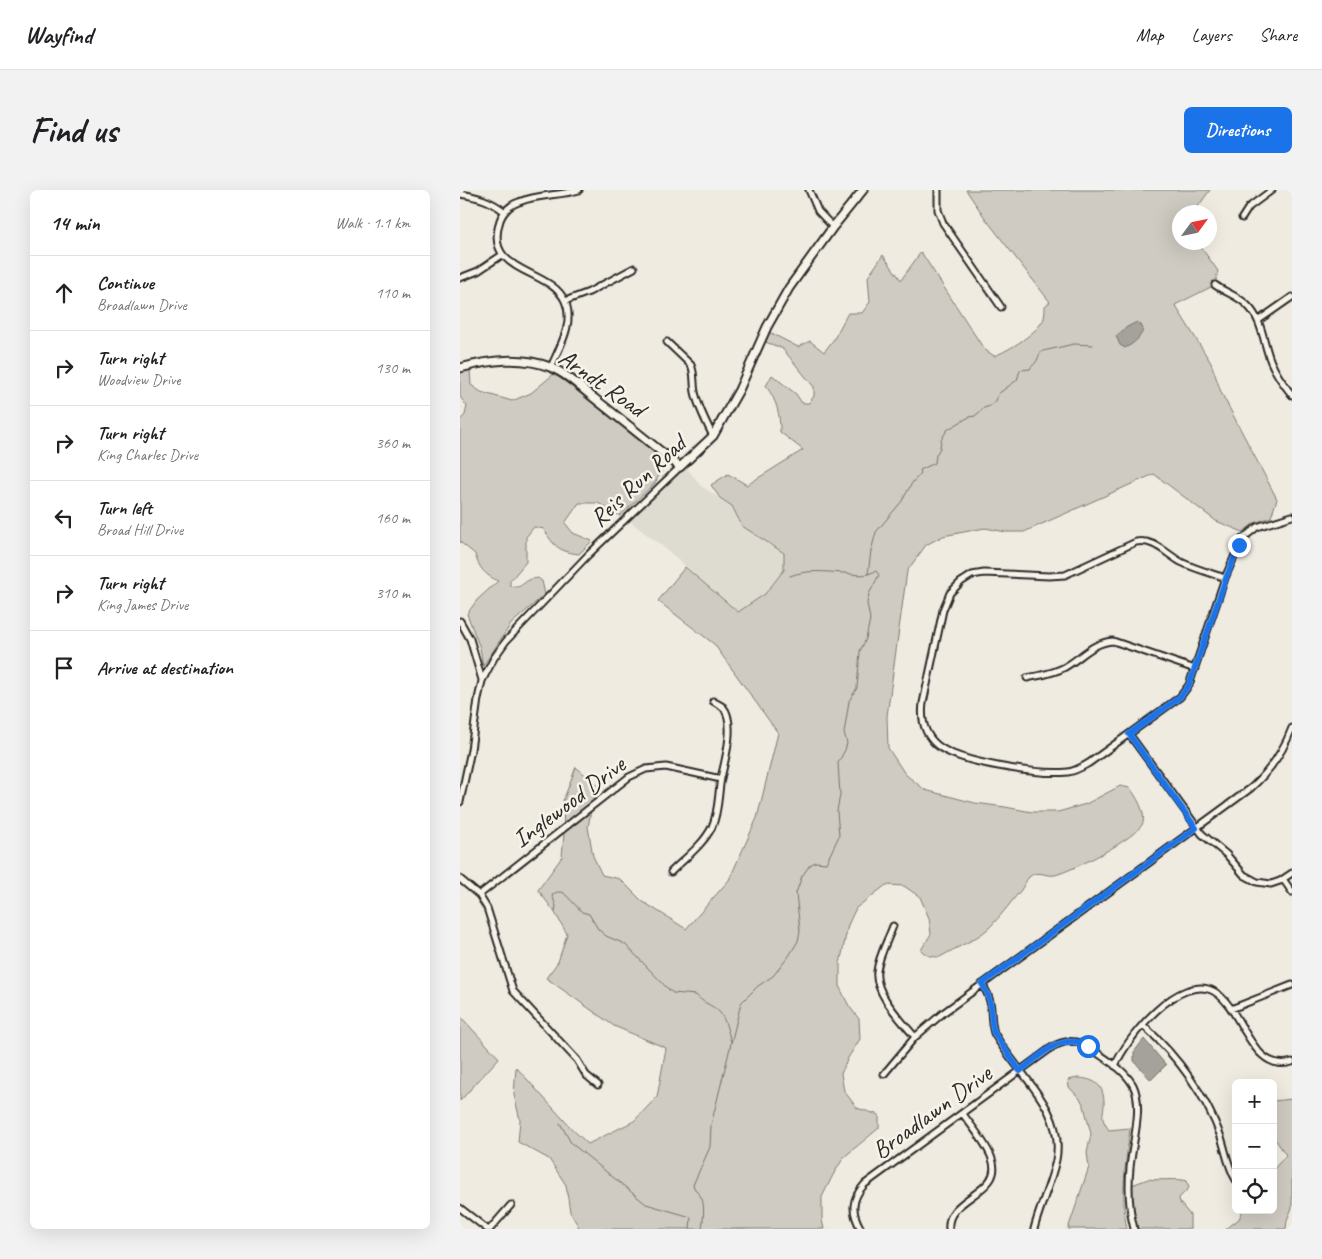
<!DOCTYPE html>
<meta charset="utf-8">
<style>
:root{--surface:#fff;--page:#f2f2f2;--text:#202124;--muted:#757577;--line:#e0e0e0;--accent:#1a73e8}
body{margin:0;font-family:Caveat,sans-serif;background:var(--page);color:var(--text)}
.controls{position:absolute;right:15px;bottom:15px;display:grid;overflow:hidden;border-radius:8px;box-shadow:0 5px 20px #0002}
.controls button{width:45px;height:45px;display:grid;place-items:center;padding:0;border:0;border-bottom:1px solid var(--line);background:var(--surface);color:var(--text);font:25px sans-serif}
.compass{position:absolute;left:712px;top:15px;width:45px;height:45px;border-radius:50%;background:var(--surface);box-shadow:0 5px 20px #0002;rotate:57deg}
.stop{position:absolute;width:15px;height:15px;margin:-11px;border:4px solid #1a73e8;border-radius:50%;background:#fff}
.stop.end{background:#1a73e8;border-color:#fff;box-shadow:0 1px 5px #0008}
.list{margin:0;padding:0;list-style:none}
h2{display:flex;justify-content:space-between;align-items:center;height:65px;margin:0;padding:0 20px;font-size:21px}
h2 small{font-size:16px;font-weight:400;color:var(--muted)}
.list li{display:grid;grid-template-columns:32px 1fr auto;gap:15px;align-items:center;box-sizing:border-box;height:75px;padding:0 20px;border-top:1px solid var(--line)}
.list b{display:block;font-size:19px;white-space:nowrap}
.list p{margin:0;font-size:16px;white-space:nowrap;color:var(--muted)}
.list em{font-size:16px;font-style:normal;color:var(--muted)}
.icon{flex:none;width:28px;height:28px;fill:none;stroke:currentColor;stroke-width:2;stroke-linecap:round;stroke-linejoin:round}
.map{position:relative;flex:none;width:832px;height:1039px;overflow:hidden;border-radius:8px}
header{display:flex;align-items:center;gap:30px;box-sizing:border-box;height:70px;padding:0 25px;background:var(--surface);border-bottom:1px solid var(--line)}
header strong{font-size:24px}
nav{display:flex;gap:28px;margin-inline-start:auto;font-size:18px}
.intro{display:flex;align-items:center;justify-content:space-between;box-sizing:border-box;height:120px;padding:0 30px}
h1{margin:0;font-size:35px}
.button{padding:12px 22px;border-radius:8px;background:var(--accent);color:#fff;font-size:18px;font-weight:700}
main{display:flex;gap:30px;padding:0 30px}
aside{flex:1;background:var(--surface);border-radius:8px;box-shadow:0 5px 20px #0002}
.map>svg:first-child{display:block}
.built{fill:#dedbd1}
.green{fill:#cfcbc2;stroke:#7d7b76}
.water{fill:#a4a29a;stroke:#74726e}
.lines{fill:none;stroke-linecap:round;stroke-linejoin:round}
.stream{stroke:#74726e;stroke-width:1}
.minor-casing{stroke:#2b2b2b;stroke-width:9}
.major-casing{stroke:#2b2b2b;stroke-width:11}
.minor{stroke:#f7f3e8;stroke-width:5}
.major{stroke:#f7f3e8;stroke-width:7}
.route{stroke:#1a73e8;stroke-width:6}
.labels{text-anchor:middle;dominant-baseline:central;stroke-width:5;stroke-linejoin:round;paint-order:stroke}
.street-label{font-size:25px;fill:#2b2b2b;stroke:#f7f3e8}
</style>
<header>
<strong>Wayfind</strong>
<nav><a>Map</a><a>Layers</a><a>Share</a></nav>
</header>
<div class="intro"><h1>Find us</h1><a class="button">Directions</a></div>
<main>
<aside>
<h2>14 min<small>Walk · 1.1 km</small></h2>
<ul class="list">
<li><svg class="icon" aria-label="ahead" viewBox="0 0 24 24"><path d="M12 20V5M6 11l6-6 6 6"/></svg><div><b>Continue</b><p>Broadlawn Drive</p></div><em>110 m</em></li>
<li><svg class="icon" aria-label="right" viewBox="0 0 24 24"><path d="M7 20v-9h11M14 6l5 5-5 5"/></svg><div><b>Turn right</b><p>Woodview Drive</p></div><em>130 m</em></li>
<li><svg class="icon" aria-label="right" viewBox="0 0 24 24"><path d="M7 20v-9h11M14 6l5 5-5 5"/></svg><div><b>Turn right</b><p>King Charles Drive</p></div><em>360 m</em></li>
<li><svg class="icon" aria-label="left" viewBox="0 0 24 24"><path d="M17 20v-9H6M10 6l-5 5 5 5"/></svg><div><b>Turn left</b><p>Broad Hill Drive</p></div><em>160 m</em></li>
<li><svg class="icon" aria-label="right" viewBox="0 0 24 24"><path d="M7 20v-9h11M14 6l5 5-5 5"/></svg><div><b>Turn right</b><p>King James Drive</p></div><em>310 m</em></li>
<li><svg class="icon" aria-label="arrive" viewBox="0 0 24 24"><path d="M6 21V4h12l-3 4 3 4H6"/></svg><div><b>Arrive at destination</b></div></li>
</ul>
</aside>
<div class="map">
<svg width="832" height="1039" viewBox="0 0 832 1039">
<rect width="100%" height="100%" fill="#efebe0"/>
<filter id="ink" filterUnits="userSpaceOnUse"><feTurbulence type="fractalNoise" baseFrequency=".02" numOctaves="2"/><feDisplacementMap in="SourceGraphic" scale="10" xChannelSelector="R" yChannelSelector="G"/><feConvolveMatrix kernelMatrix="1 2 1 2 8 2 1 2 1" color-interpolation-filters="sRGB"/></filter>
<g filter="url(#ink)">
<path class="built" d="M226,277L241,296L272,316L282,336L324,363V380L305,404L278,422L201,355L169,331Z"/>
<path class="green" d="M506,0H750L734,22H719V52L738,53L758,81L755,95L715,115L751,173L761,202L817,309L811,327L794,333L783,342L756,331L694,284L564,342H546L525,338L483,346L466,355L447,381L427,526L428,558L445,584L465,600L515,613L545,617L572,622H598L626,614L660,596L670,598C676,606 686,622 683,633C677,648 612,681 595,685C586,687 578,679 569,687C566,690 564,696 561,700C551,712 541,726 529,738C516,750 495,758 480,767C472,767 466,766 461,760L471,744L469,728L460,707L444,696L426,695L396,718L388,735L380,774V798L389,816L399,829L400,849L388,868L381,884L384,901L397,918L419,925V938L384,967L373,985L362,1007V1030L364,1039H120L110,1022L106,995L89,969L58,952L60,930L54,905L56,877L112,939L128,954L174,931L197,907L206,858L154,836L86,788L98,772L107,744L94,721L78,700L102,667L104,643L103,611L116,577L136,594L128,637L133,666L142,685L160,689L182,711L226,739L269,690L297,628L318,543L254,454L198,411L225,377L278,422L305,404L324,380V363L282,336L272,316L260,308L251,295L268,284L287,295L343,260L320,242C320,224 317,211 306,196L312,185L336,204L342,213H349L354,206V197L322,158L305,152L309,142L338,157L350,151L364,162L374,149L388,123H402L410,112L408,87L423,65L441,90L461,62L524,159L534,166C548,161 579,142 584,128C585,124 585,119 585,116L590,112L525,28Z
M10,180L11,195L21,202L52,211L71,203L95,183L198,266L202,280L195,293L160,326L138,313H119L105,333L113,343L132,351L119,364C100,362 93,356 84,339L74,337L66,347V372L50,391V396C61,399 61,394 69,390C72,388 75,389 78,388L82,391L85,404L51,434L23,476L20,458L7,424L17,410L38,391C26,386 18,377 15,364L0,352V230L5,225L7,216L0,207V181Z
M0,826L39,868L0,911Z
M618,888C633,889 643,893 644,911C645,924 638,925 649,940L670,938C666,971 660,1006 667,1039H608L629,977L627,963L631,944L624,916L621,910L609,897L608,890Z
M832,909V1018L827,1030L826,1039H766L779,1029L783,1020H813V980L826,965L813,946V911Z
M688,989C699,991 720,988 727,991L729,998L719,1008L720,1013L730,1025V1039H677L673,1023L672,995Z"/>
<path class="water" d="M677,132L681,135L683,139C681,148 673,154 665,158L660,155L656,146L667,137Z
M684,849L706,875L691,890L674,871V862Z"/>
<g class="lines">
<path class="stream" d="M330,386C348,379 365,382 384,383C392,384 400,386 408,384
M95,722L96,716L92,705C96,702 99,701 104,703L122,722L129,724L138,739L146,746L165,754L208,799L213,803L236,805C242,812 249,814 256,819C265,825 268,842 271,852
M100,933L111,953L186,1014L231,1027L230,1039
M242,1039C243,1030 245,1018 242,1009C240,1004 235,1001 233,995L250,957L251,935L281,813L298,796L313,786L329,766L338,751L340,741L336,703L342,686L350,675L355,672L366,673L379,646L377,621L380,605L378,573L385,560L387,553L384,543L389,511L397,498L400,461L406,449L410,429L407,413L409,404L419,385L416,381L408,384L411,361L416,342L442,311L452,293L461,283L460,280L475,273L476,265L480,258L481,250L487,240L509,227L515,226L524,218L530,216L536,211L538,204L557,190L560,180L570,179C572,175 574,175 576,172C579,168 578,164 583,161L614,154L633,155"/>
<defs>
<path id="minor" d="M349,0L358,21L373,37
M478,0V20L483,33L541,117
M0,4C18,7 30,10 45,22
M782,28L789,17L812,0
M0,88L18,81L42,65
M755,95C766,103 779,106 788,116C803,131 803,153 811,172C816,184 824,195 832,205
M105,111L129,102L174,78
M799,130L832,107
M207,152L231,175C235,183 233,192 235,202C238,217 246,232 253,246
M91,177C99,158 115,133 105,111C90,78 25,84 39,34C41,24 49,15 59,12C78,4 99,6 119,0
M765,388C751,383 735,379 721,372C705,363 695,349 676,352L605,385L589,386L524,383L512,385L501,392L490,403L483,420L463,513C461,528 464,544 477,555C498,573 580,585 608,582C616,581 622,577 629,573L720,507L729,495L765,388L782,349L797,337L832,326
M0,431L10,449L22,490
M567,488C580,485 593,484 605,477C621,468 633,452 653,451L735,479
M669,544L742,644L767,665L784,685L797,692L811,694L820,691L832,683
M0,612L11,560L18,509L22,491L34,468L46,451L128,365L220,277
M211,682C225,668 243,655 252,637C259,621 258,604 261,588C265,571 276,532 263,517C260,515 256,513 253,511
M0,689L19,705L27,718L53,801L117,870L126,885L138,895
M823,689L832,702
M19,705L169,587L186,579L206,577L261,589
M433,736C428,750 419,765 417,781C414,803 441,830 455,847
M522,794C536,816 528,822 534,843C556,883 606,919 596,970C591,993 580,1016 574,1039
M771,819L832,795
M683,835C717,866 745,903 761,947C766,962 768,977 776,990
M655,876C666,849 720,781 755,802C783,819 791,884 832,872
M424,884L455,847L483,823L791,598C810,581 823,562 832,538
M0,1018L27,1039
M30,1039L51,1015
M401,1039C391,1022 391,1009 405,994L591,858C606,848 619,850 633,860C647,870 664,879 673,895C684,917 672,954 670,978C668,998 669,1019 674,1039
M489,1039C485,1007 545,1003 532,969C527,954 512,937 503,924"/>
<path id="major" d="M0,178C30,170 61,166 90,177C106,183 120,197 134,208C163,231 192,254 220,277L253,246L279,200L307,137L329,98L373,37L403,0"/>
</defs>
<use href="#minor" class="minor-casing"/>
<use href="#major" class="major-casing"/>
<use href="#minor" class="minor"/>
<use href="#major" class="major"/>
</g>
</g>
<g class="lines" filter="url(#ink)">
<path class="route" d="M628,856C602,841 580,866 560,881L534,843C528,822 536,816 522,794L736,638L669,544L720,507L729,495L766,388L779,355"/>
</g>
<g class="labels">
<g class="street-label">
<text transform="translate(142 193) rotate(35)">Arndt Road</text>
<text transform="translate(178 291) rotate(-43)">Reis Run Road</text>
<text transform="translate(109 612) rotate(-37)">Inglewood Drive</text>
<text transform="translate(472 922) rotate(-36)">Broadlawn Drive</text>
</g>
</g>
</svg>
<div class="controls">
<button>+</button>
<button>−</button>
<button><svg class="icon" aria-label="locate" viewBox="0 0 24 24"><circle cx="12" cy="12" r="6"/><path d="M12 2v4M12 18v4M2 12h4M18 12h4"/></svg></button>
</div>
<svg class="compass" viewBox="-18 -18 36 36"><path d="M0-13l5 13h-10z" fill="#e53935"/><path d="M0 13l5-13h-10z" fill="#757577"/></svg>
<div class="stop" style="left:628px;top:856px"></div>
<div class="stop end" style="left:779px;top:355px"></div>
</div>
</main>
